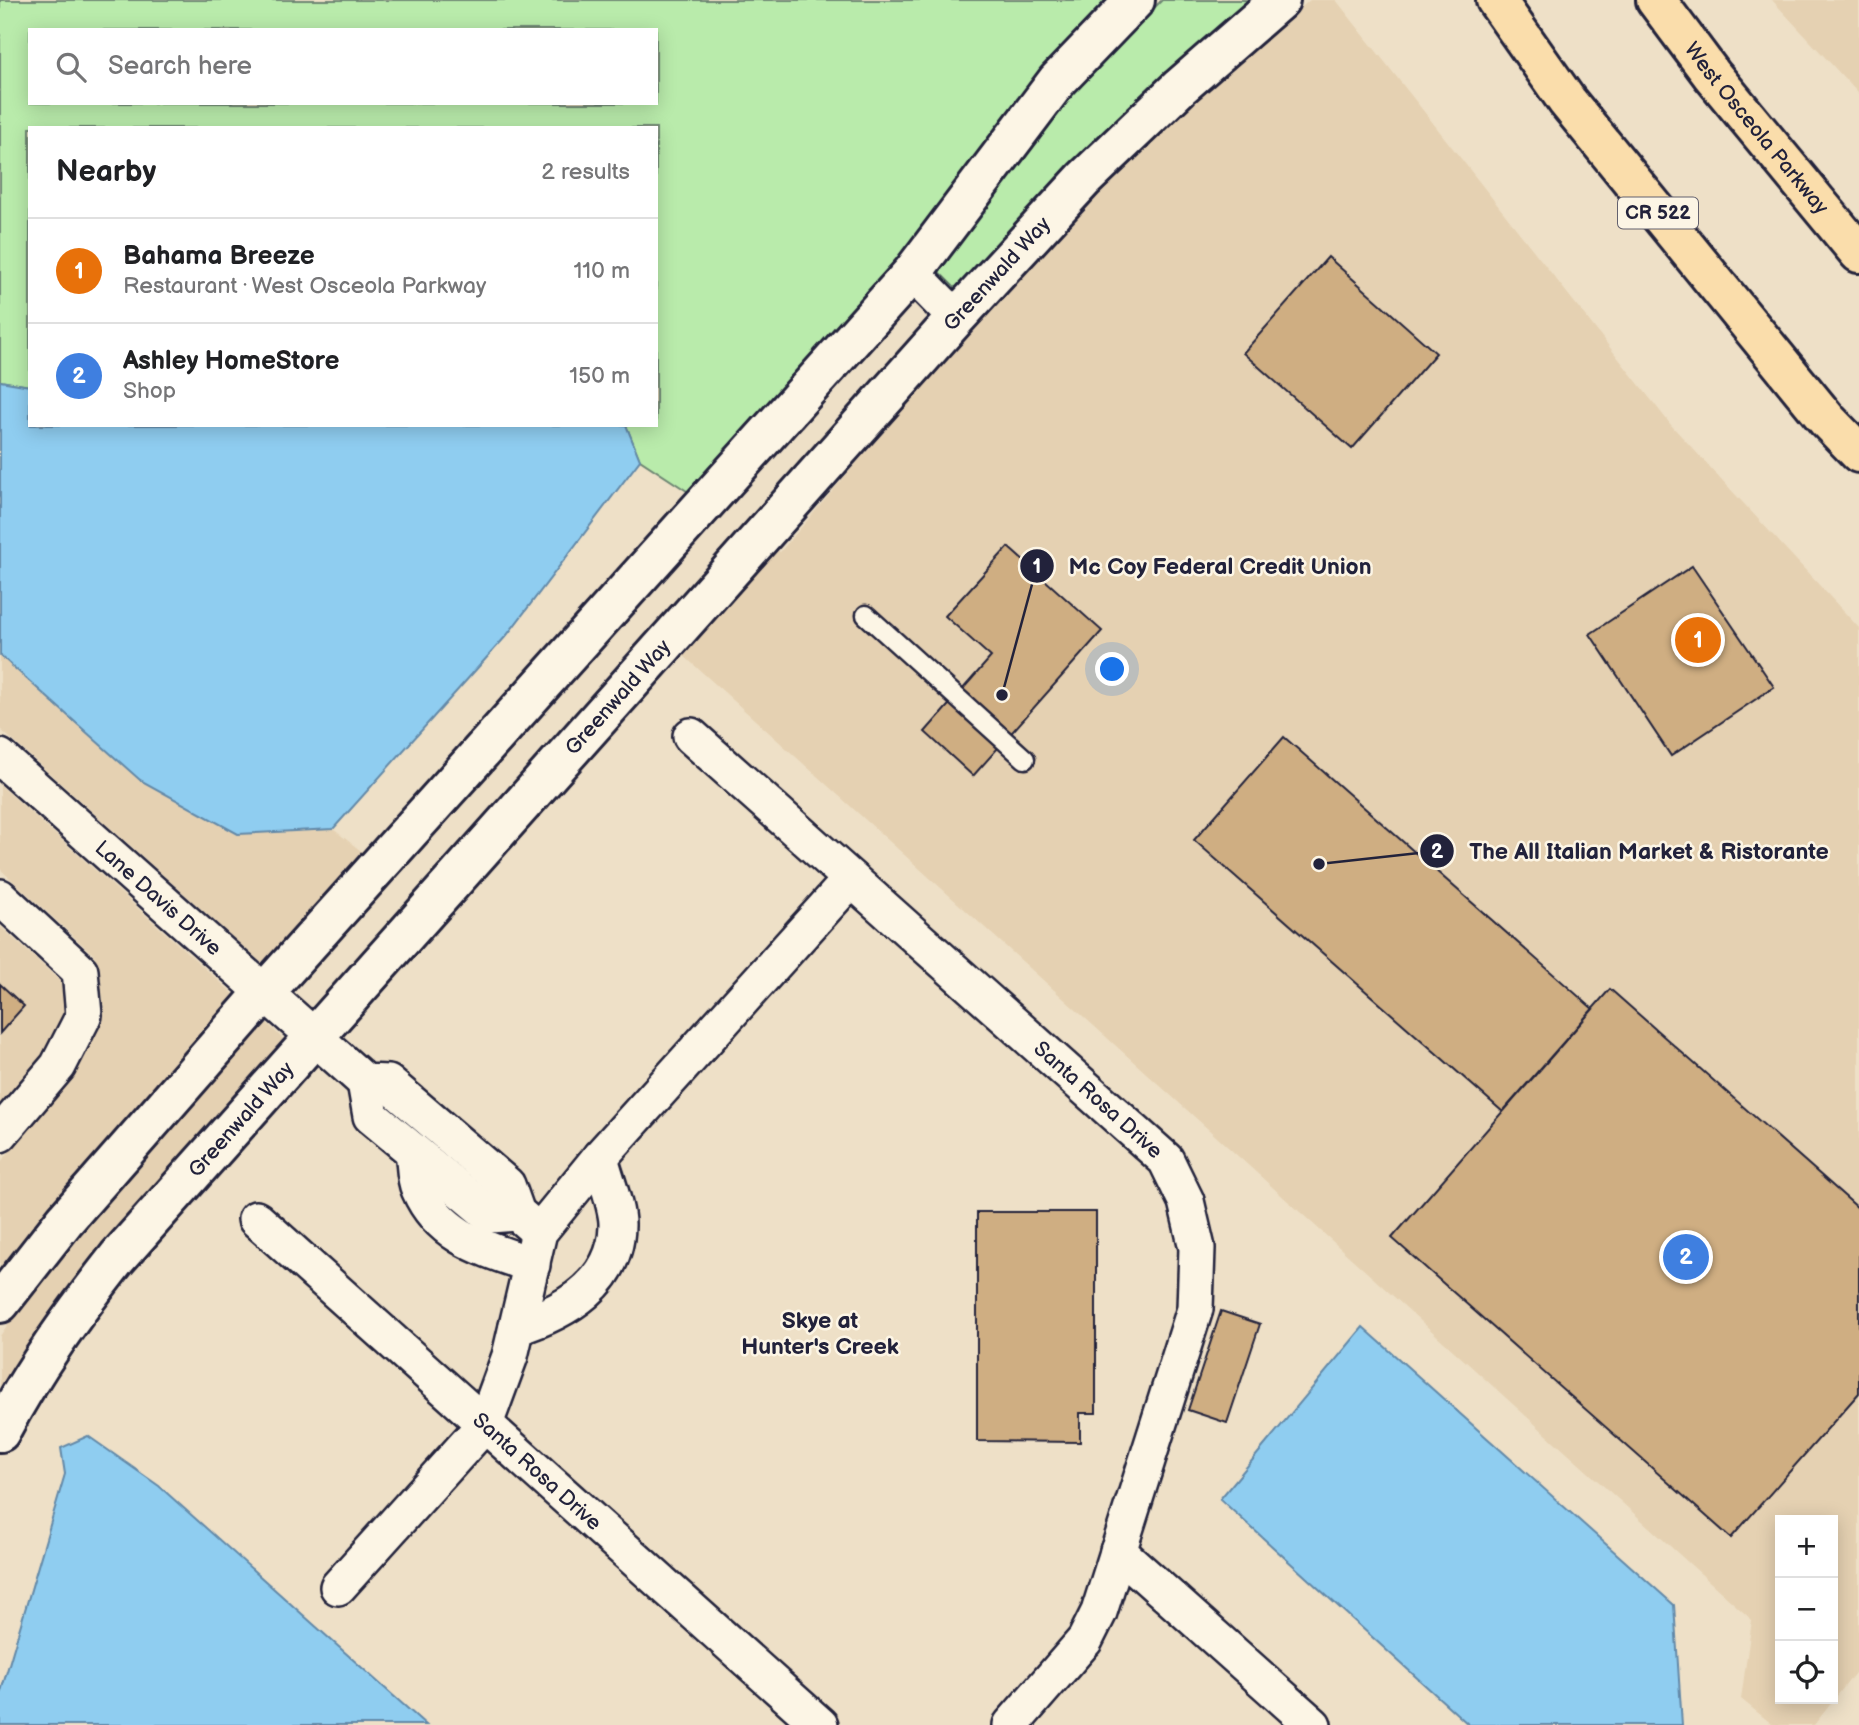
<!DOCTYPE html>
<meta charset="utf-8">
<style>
:root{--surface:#fff;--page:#f6f6f6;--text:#202124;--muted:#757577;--line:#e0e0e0;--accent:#0b8043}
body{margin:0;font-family:"Balsamiq Sans",sans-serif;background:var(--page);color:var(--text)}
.controls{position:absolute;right:21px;bottom:21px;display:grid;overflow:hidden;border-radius:0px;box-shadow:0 4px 18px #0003}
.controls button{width:63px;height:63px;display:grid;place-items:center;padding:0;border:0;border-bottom:2px solid var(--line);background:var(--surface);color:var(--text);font:35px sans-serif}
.you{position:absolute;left:1113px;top:670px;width:24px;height:24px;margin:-18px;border:5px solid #fff;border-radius:50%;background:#1a73e8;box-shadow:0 0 0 10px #1a73e833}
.badge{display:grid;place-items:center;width:46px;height:46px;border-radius:50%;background:var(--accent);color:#fff;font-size:23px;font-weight:700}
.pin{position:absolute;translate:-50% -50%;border:4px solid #fff;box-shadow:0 2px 7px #0006}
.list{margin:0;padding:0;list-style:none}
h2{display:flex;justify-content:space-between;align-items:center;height:91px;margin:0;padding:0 28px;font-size:30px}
h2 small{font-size:23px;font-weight:400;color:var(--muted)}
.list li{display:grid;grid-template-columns:46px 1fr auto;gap:21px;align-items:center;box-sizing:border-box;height:105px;padding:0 28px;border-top:2px solid var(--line)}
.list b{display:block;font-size:26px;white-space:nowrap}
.list p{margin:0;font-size:23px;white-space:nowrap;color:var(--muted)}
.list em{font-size:23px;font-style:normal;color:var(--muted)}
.icon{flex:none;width:38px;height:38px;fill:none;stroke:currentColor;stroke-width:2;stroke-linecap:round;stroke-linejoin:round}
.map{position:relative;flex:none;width:1859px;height:1725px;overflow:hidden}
.search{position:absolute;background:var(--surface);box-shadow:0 4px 18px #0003;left:28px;top:28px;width:630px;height:77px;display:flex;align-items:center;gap:18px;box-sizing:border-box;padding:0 24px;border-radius:0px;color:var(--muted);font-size:26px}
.panel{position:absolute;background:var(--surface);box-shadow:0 4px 18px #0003;left:28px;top:126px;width:630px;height:301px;border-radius:0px}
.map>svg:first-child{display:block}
.built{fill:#e5d1b2;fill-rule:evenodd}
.green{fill:#b9ebab;stroke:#6e8673;stroke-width:2;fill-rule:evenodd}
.water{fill:#8fcdf0;stroke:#6389a8;stroke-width:2}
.building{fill:#cfae82;stroke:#22223b;stroke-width:2}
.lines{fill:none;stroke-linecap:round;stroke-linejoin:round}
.service-casing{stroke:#22223b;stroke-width:23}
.minor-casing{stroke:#22223b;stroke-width:40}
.tertiary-casing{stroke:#22223b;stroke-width:44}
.primary-casing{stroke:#22223b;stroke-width:44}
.service{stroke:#fcf5e5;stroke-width:18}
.minor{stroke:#fcf5e5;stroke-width:35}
.tertiary{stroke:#fcf5e5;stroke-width:38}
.primary{stroke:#faddab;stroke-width:38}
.labels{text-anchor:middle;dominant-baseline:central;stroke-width:5;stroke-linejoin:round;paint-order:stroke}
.shield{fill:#fcf5e5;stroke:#63616e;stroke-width:2}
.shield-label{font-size:19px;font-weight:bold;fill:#22223b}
.street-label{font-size:21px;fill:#22223b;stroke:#fcf5e5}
.neighbourhood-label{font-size:23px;font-weight:bold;fill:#22223b;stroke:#fcf5e5}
.leader{fill:none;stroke:#22223b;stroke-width:2.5}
.callout-dot{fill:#22223b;stroke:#fcf5e5;stroke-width:2.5}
.mark-label{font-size:21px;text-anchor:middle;font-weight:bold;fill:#fff}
.callout-label{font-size:23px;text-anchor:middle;font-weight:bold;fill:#22223b;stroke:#fcf5e5;stroke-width:5;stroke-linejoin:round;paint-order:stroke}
</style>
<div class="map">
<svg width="1859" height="1725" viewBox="0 0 1859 1725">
<rect width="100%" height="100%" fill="#eee0c7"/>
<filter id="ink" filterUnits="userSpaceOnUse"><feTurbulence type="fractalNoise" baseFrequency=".0143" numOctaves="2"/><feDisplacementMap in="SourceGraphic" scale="14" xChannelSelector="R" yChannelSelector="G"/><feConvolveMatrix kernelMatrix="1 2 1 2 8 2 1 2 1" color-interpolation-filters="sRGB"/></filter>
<g filter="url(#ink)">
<path class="built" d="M1310,0H1336L1671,425L1859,628V1668L1814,1725H1773L1741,1699L1752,1620L683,655L776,549L780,552L983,316L1096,192L1192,101ZM1780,1520H1833V1699H1780Z
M1772,0H1859V94Z
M0,655L140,780L238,834L333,829L365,854L265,966L0,729Z
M0,785L237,997L50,1208L0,1271V1163L72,1078L102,1023L104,1010L99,966L94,955L0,869Z
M0,926L61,982L64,1014L42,1056L0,1106Z
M265,1021L286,1042L104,1245L52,1311L0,1392V1336L29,1293L79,1231Z"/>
<path class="green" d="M0,0H1108L1044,68L898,262L690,493L640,460L626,425H656V128H30V386L0,381ZM30,30H656V103H30Z
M1162,0H1251L957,290L937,270L1071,92Z"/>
<path class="water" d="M0,381L30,386V425H626L640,460L507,635L333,829L238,834L140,780L0,655Z
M1363,1327L1674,1605L1682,1725H1469L1220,1499Z
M88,1436L159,1486L426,1725H0V1695L65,1474L61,1448Z"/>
<path class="building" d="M1328,257L1436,353L1352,449L1243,353Z
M1008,547L1102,631L973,776L925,732L991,657L945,616Z
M1692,566L1774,687L1671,756L1590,634Z
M1284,737L1593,1009L1503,1112L1194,840Z
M0,984L24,1006L0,1033Z
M1610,989L1859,1209V1393L1731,1538L1392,1238Z
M977,1212H1096V1413H1080V1442L977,1441Z
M1221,1311L1260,1324L1227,1423L1188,1410Z"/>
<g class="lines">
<defs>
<path id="service" d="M866,615L1025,759"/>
<g id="minor">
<path d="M912,273L956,318"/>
<path id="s1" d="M691,736L1166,1160L1186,1201L1197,1248L1195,1309L1099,1612L1085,1640L1011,1725"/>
<path id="s2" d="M0,757L365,1082L388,1083L507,1185L517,1213L539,1232"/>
<path d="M0,897L80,971L84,1015L58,1066L0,1134"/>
<path d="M365,1082L371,1116L490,1215L517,1213"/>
<path d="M413,1151C415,1163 414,1178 419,1189C440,1238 486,1249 532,1265"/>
<path id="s3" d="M256,1219L820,1725"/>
<path d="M517,1327C565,1312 616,1283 617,1226C618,1208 604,1175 600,1157"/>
<path d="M1118,1551L1313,1725"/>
<path d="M338,1587L485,1424L510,1356L539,1232L600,1157L851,879"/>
</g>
<g id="tertiary">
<path d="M0,1303L65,1220L264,993L912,273L1057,81L1135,0"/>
<path id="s4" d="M0,1432C33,1369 74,1313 118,1257L956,318L1084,179L1180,87L1280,0"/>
</g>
<g id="primary">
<path d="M1496,0L1567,101L1827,420L1859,453"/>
<path id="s5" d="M1656,0L1712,75L1859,253"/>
</g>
</defs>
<use href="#service" class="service-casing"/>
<use href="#minor" class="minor-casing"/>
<use href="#tertiary" class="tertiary-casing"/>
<use href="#primary" class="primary-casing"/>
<use href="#service" class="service"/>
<use href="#minor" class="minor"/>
<use href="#tertiary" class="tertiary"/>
<use href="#primary" class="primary"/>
</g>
</g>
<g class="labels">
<rect class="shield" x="1618" y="197.5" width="80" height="31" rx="5"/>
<g class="shield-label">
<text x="1658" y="213">CR 522</text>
</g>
<g class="street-label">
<text stroke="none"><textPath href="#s5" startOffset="163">West Osceola Parkway</textPath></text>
<text stroke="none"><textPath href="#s4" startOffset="1530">Greenwald Way</textPath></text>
<text stroke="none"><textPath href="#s4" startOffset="962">Greenwald Way</textPath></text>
<text stroke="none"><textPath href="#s2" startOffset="212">Lane Davis Drive</textPath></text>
<text stroke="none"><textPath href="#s1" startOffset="546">Santa Rosa Drive</textPath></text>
<text stroke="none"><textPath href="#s4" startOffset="396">Greenwald Way</textPath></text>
<text stroke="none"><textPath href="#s3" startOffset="378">Santa Rosa Drive</textPath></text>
</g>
<g class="neighbourhood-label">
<text x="820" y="1321">Skye at<tspan x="820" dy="26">Hunter's Creek</tspan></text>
</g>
</g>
<path class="leader" d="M1002 695L1037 566M1319 864L1437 851"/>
<g class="callout-dot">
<circle cx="1002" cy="695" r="7"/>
<circle cx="1319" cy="864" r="7"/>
<circle cx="1037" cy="566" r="18"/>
<circle cx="1437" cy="851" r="18"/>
</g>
<g class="mark-label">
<text x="1037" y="573">1</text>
<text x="1437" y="858">2</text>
</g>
<g class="callout-label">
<text x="1220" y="574">Mc Coy Federal Credit Union</text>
<text x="1649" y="859">The All Italian Market &amp; Ristorante</text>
</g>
</svg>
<div class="controls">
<button>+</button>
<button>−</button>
<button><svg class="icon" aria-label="locate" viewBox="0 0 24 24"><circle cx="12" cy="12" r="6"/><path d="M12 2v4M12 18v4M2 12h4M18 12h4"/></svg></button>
</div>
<div class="you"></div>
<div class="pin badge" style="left:1698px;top:640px;background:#e8710a">1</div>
<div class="pin badge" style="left:1686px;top:1257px;background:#3f7fe0">2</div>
<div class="search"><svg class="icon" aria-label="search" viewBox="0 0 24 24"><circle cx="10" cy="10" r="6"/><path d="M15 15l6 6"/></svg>Search here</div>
<section class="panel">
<h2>Nearby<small>2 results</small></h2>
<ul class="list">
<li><span class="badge" style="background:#e8710a">1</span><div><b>Bahama Breeze</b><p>Restaurant · West Osceola Parkway</p></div><em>110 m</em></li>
<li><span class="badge" style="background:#3f7fe0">2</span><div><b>Ashley HomeStore</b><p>Shop</p></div><em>150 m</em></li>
</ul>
</section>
</div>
